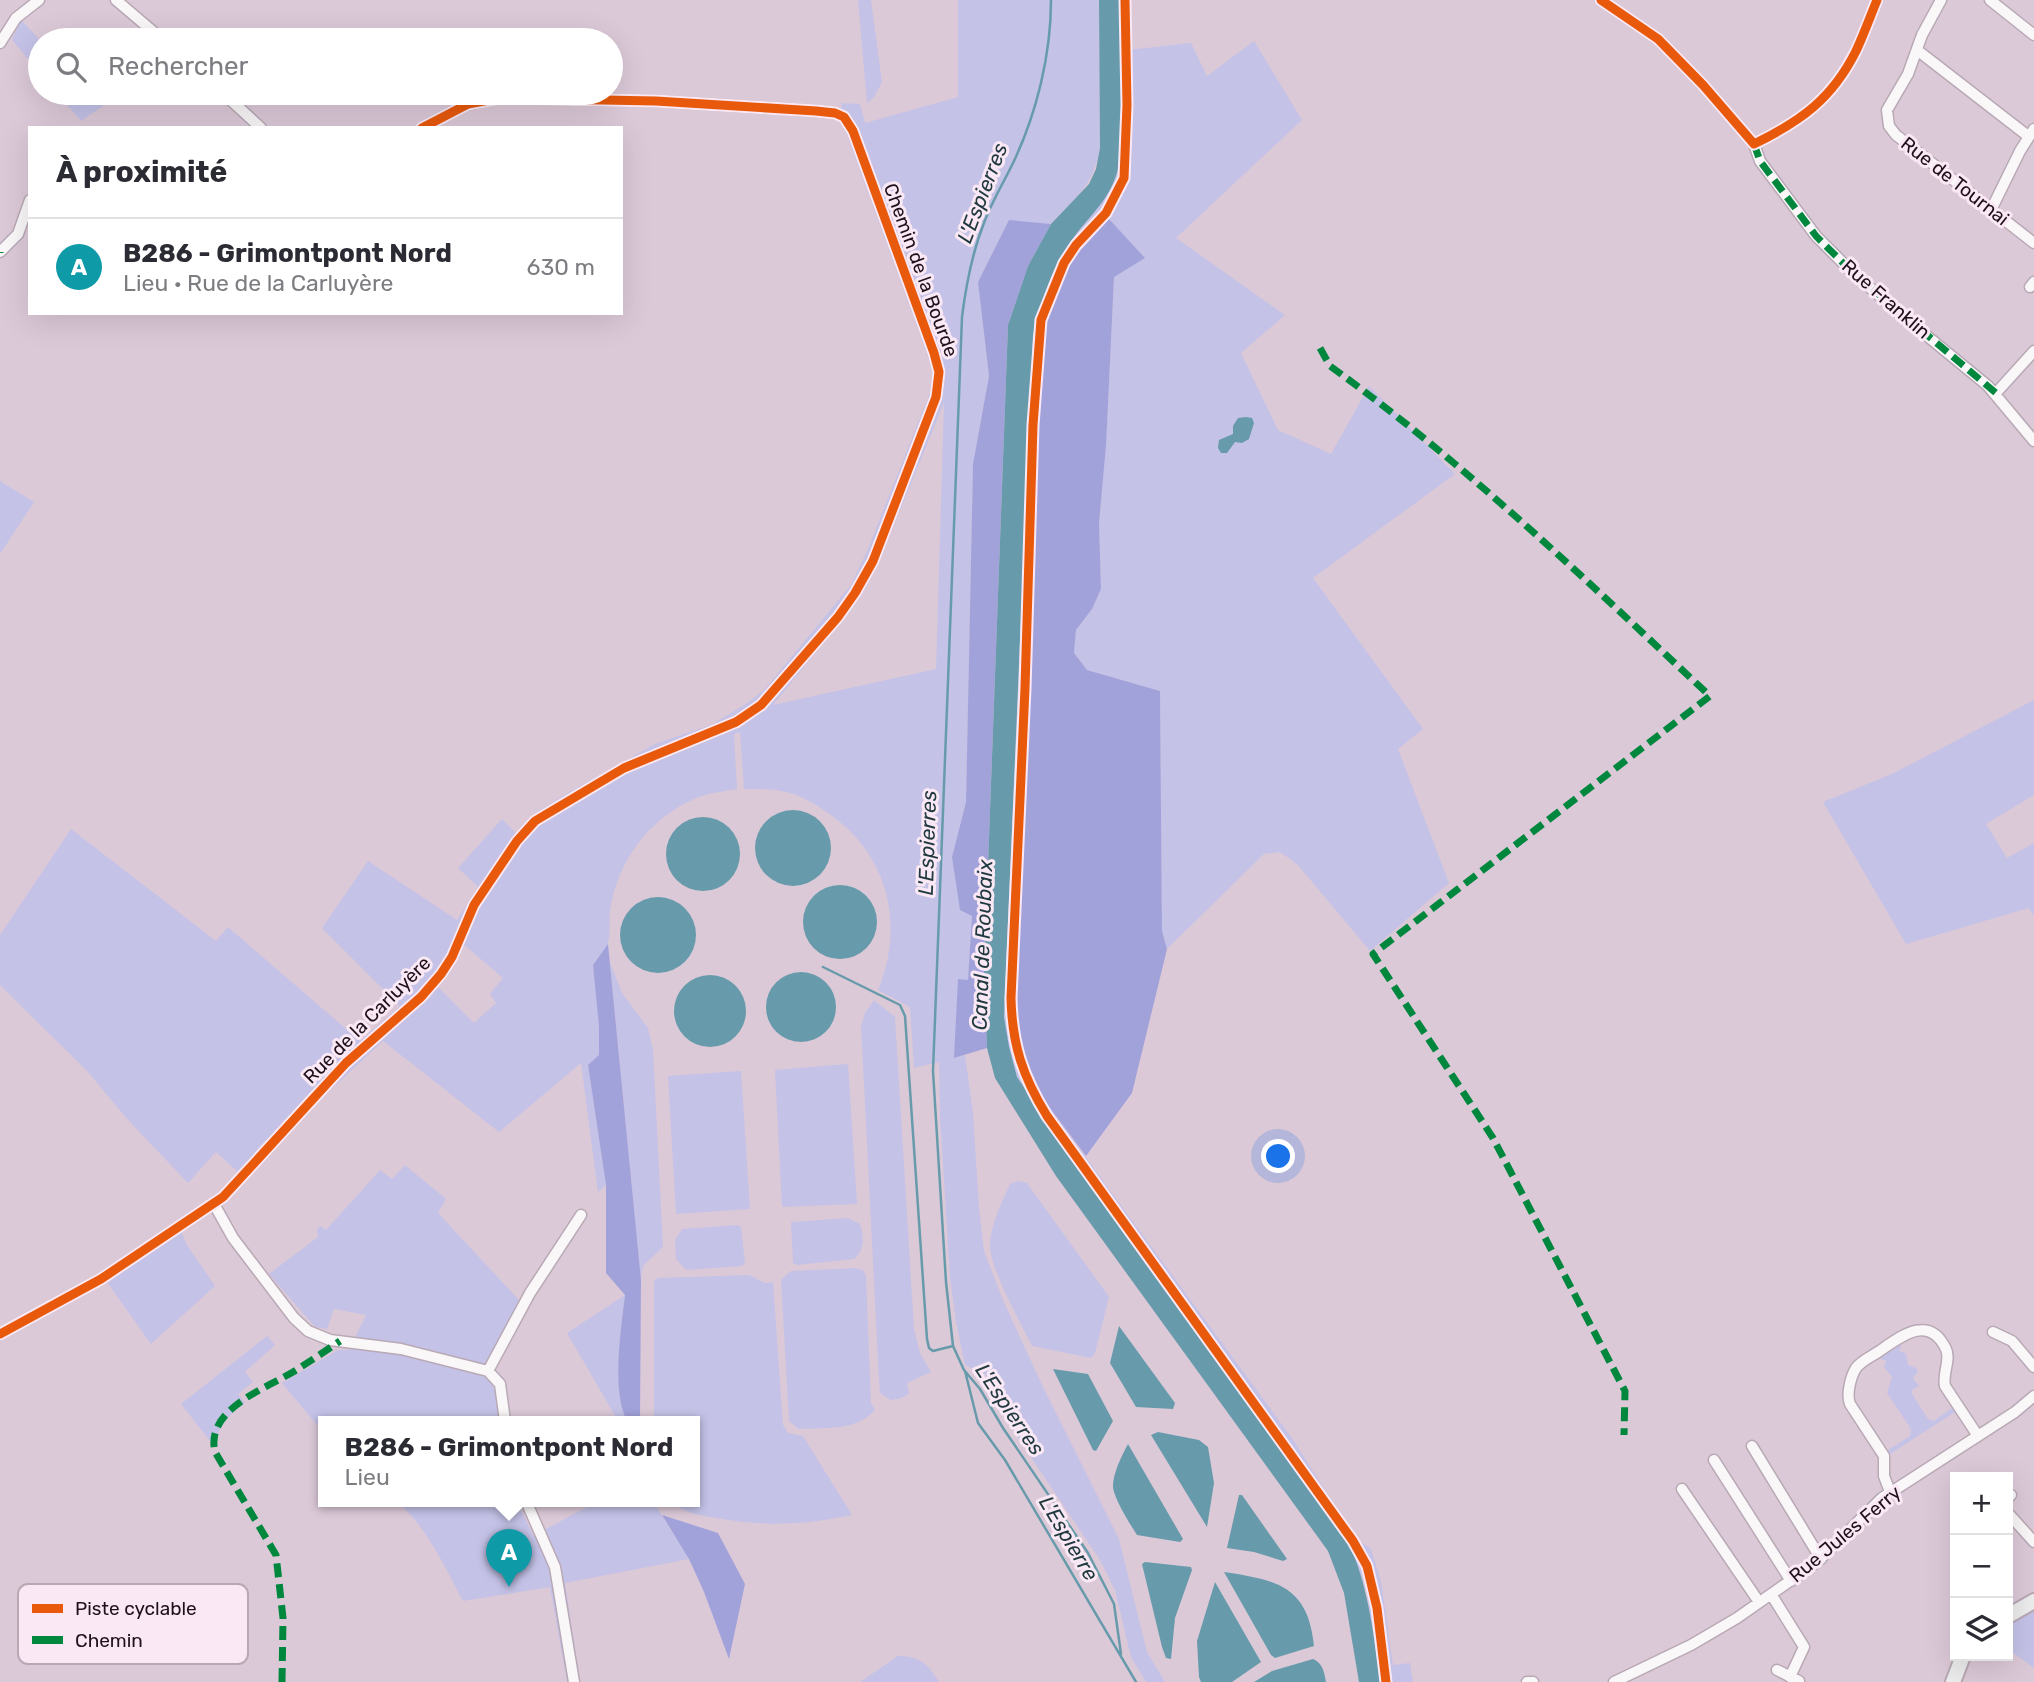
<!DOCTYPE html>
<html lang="fr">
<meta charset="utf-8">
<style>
:root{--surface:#fff;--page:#f7f7f7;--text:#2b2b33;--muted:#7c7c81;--line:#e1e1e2;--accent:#2563eb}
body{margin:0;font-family:Rubik,sans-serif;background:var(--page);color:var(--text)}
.controls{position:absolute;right:21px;bottom:21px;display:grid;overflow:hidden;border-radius:0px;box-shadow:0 7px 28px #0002}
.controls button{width:63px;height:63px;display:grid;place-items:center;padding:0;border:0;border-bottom:2px solid var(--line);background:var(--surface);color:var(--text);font:35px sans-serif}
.you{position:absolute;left:1279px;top:1157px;width:24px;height:24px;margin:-18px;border:5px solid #fff;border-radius:50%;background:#1a73e8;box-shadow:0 0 0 10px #1a73e833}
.badge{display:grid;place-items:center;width:46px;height:46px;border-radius:50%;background:var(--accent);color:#fff;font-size:23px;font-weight:700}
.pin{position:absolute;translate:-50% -58px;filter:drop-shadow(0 2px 4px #0008)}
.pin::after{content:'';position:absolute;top:37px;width:24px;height:21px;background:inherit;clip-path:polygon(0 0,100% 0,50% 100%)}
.popup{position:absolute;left:318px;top:1416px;width:382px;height:91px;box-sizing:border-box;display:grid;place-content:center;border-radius:0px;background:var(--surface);filter:drop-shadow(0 2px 5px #0005);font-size:23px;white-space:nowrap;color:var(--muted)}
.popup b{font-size:26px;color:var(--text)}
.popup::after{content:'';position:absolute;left:50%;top:100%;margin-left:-14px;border:14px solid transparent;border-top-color:var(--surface)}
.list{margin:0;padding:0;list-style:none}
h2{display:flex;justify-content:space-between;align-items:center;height:91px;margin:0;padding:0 28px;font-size:30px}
h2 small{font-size:23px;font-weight:400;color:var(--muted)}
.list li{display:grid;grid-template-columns:46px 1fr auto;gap:21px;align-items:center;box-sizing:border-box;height:98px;padding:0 28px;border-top:2px solid var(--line)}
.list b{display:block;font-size:26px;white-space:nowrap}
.list p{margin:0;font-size:23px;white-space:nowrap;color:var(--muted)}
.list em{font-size:23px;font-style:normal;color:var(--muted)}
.icon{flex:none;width:38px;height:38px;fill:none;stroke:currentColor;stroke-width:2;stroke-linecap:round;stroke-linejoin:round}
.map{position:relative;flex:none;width:2034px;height:1682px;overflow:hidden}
.search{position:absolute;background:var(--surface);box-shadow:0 7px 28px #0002;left:28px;top:28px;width:595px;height:77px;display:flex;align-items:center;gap:18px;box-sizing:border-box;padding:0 24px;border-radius:38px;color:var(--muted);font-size:26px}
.panel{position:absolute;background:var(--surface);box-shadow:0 7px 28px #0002;left:28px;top:126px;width:595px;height:189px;border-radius:0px}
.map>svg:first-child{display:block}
.green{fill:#c4c2e7;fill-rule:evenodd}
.forest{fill:#a2a2db}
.water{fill:#679bab}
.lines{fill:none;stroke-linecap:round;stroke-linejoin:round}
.stream{stroke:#679bab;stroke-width:2.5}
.street-casing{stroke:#b8a9b5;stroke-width:13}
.secondary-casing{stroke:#b8a9b5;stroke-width:18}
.street{stroke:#faf7f9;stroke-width:10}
.secondary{stroke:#ececec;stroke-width:14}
.quiet{stroke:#00873e;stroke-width:7;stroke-dasharray:14 7;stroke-linecap:butt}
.cycleway-casing{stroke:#fae8f5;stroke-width:13}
.cycleway{stroke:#e8590c;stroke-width:9}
.labels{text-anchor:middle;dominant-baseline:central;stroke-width:6;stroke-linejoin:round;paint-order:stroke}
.street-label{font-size:19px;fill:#1e111b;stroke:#fae8f5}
.water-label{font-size:21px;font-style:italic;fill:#1f393f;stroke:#fae8f5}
.key{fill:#fae8f5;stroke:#b8a8b4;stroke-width:2}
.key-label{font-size:19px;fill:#1e111b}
</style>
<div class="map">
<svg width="2034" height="1682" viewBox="0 0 2034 1682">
<rect width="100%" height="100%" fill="#dcc9d8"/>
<path class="green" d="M858,0H871L882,82L874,97L867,103Z
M958,0H1099L1100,148C1093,187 1076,196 1051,224L1009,221L978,282L989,376L973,464L966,802L952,857L972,916L968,981L958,980L955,1058L965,1055L973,1113L979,1208L984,1251L1003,1300L1043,1387L1119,1539L1147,1652L1165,1682H1146L1131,1657L1115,1590L1100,1560L1004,1417L985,1374L965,1365L956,1322L950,1277L940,1116L939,1062L914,1068L910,1007L878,990C906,923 887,851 825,811C813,803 800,795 786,792C772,788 758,789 744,789L740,732L734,734L737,789C727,791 715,792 705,795C656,811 620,855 611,905C608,917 611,931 608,943C606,950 598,959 593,965L599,1027V1056L588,1065L606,1185L598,1192L581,1063L499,1132L383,1041L324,1096L315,1089L238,1172L216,1152L188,1183L128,1120L87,1071L0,985V935L71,829L216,941L228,927L360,1041L400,1006L322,928L368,861L457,920L478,887L458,868L502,819L517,834L535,813L571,791L655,744L713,724L746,704L765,689L851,585L868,549L931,390L933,373L927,354L845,130L839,121L842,103L860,104L865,123L958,97ZM944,403L936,669L773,705L860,598L877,567ZM456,938L503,978L490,994L496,1003L474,1023L431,980Z
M1121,0H1125L1127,50L1191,43L1207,76L1254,41L1302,120L1176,238L1285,315L1241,353L1278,430L1331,454L1369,386L1455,474L1313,578L1423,729L1398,749L1449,883L1370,951L1297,864L1280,852L1264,854L1167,949L1162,931L1160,691L1087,670L1074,653L1076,630L1092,609L1101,589L1099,523L1106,446L1114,276L1144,257L1109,220L1028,706L1014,1011L1021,1059L1040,1095L1294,1441L1355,1538L1371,1549L1381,1581L1393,1665L1410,1663L1413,1682H1380L1367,1594L1351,1548L1069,1154L1017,1077L1008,1047L1004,1017L1033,335L1052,272L1121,157Z
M21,20L40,40V73L12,40Z
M57,93H92L104,105L81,121Z
M0,481L34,502L0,554Z
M2034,700V795L1986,824L2007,858L2034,843V916L2029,908L1906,944L1823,802L1892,774Z
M610,962L622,993L648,1028L653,1050L663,1247L643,1266L641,1280Z
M874,1000L895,1017L914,1329L920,1353L931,1372L907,1383L909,1394L899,1399L891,1400L880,1393L879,1380L861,1026L865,1013Z
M848,1064L857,1204L782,1207L775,1070Z
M741,1071L750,1209L676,1214L668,1076Z
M405,1165L446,1199L438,1213L519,1300L482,1374L489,1377L496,1394L500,1419L481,1421H323V1432L282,1383L338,1350H349L366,1315L334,1309L327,1329L315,1327L269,1274L318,1237L317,1230L320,1226L326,1230L380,1170L392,1179Z
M1018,1181L1027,1183L1109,1297L1095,1353L1091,1358L1032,1346C1021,1324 990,1268 990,1246C990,1226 1002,1202 1010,1184Z
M848,1218L860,1224C864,1237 865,1250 854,1259L797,1265L793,1263L791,1222Z
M177,1223L187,1245L215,1286L151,1344L102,1275Z
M738,1225L741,1227L745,1263L742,1266L686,1270L676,1259L675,1240L682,1229Z
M855,1268L863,1270L866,1276L871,1403L875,1410C854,1432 827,1427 799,1429L789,1421L781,1280L791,1271Z
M749,1275L765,1283L773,1282L783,1425L788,1433L803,1436L852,1515C802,1525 767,1527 716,1518C700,1515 682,1513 671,1501H694V1421H654V1281L658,1278Z
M625,1295C621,1329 611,1391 627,1421H618L567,1333Z
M267,1336L275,1345L245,1372L253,1382L238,1394L245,1403C231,1413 222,1422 216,1438L210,1441L181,1404Z
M1902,1344L1899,1351L1906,1354L1908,1365L1916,1368L1918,1372L1913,1378L1919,1386L1912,1390V1394L1928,1419L1934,1421L1952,1408L1955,1412L1890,1454L1888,1450L1910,1436L1911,1429L1887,1393L1892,1377L1884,1367L1886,1361L1880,1358Z
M396,1501H517L533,1536L598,1501H653L689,1559L565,1583L580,1682H567L550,1587L463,1601C444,1566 427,1526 396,1501Z
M2034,1611V1668L2008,1649V1626Z
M898,1656C920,1656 928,1664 939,1682H860Z"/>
<path class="forest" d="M1109,219L1145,258L1114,277L1106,446L1099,523L1101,589L1092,609L1076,630L1074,653L1087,670L1160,691L1162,931L1167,949L1132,1093L1086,1156L1040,1095L1021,1059L1014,1011L1028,706L1042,338L1050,305L1069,263Z
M1009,220L1051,224L1028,266L1008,325L984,973L987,1048L954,1058L958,979L968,980L972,916L960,910L952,857L966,802L973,464L989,376L978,282Z
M608,944L641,1280L640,1421H627C611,1391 621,1329 625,1295L606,1273V1185L588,1065L599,1055V1027L593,965Z
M662,1515L718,1533L745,1584L729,1659L704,1592L689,1559Z"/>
<path class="water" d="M1099,0H1121V157C1112,202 1093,209 1069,244C1050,272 1041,303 1033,335L1004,1017L1009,1047L1017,1077L1070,1155L1351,1548C1369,1591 1374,1636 1380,1682H1359L1344,1593L1328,1551L1056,1176L995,1078L987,1048L984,973L1008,325L1028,266L1051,224L1089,184L1096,169L1100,148Z
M1246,417L1252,418L1254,423L1249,439L1242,443L1235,442L1227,453H1221L1218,448L1219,440L1233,434V426L1238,418Z
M755 848a38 38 0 1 1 76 0a38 38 0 1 1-76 0Z
M666 854a37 37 0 1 1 74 0a37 37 0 1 1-74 0Z
M803 922a37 37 0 1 1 74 0a37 37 0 1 1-74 0Z
M620 935a38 38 0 1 1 76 0a38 38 0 1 1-76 0Z
M766 1007a35 35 0 1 1 70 0a35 35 0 1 1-70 0Z
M674 1011a36 36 0 1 1 72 0a36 36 0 1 1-72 0Z
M1119,1326L1175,1403L1173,1409L1136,1407L1110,1363Z
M1053,1369L1088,1374L1113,1421L1096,1451L1093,1450Z
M1158,1432L1199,1440L1208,1447L1214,1483L1207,1527L1151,1435Z
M1128,1444L1183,1539L1180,1542L1137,1535C1130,1524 1113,1497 1113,1486C1113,1473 1122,1455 1128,1444Z
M1239,1495H1242L1287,1559L1283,1561L1254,1552L1227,1548Z
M1145,1562L1191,1567L1192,1570L1175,1618L1171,1659L1166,1658L1162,1647L1142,1564Z
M1224,1572C1277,1580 1308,1586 1314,1646L1275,1658L1271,1655Z
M1215,1582L1261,1662L1232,1682H1201L1199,1677L1197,1641Z
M1313,1659C1323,1663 1324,1672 1326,1682H1254L1272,1671Z"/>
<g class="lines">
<path class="stream" d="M1051,0C1051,54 1037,112 1014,161C1004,182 992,201 984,223C972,253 966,285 962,317L933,1071L946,1282L953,1346L964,1370L980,1389L1003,1428L1088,1553L1114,1604L1121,1654
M823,967L900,1005L905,1016L927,1339L929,1348L933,1351L953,1346
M965,1371L978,1423L1005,1460L1136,1682"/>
<defs>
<path id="street" d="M116,0L163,40
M1601,0L1658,39L1703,85L1754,144L1760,161L1816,236L1850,270L1893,308L1988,386L2034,441
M1941,0L1922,35L1908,74L1887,110L1889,126L1896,135L2034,243
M1990,0L2034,35
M0,43L16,18L39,0
M1917,50L2028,136
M223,93L261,128
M1754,144C1801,121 1832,99 1856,51C1864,34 1870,17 1877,0
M1991,210L2020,151L2034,129
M0,252L18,234L30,200
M2030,287L2034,282
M1996,393L2034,351
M214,1204L233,1238L294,1318L308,1331L330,1340L401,1349L488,1371L500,1384L505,1421
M1993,1332L2012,1341L2034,1367
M0,1334L101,1279L223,1197L346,1063L421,997L441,974L452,957L474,905L517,841L535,821L624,768L736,722L761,705L838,617L855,593L873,561L936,397L939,372L934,353L853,131L844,117L835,113L816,111L656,101L500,98L468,104L422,128
M488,1371L530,1293L581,1215
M1752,1446L1821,1559
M1714,1460L1791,1581
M1682,1489L1759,1602
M1890,1492L1884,1476V1456L1850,1404C1846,1394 1851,1376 1856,1368C1861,1361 1872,1356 1878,1352C1900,1337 1929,1313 1946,1349C1951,1360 1942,1374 1945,1386L1978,1436
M2008,1498L2011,1495
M526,1501L555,1567L574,1682
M2008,1513L2034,1542
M1771,1594L1804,1647L1790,1677
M1777,1670L1799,1681
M1527,1682H1533
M1614,1682L1691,1645L1737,1618L1817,1562L1882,1498L2015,1412L2034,1396"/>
<path id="secondary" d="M2008,1616L2034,1601
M1953,1682L1963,1656"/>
</defs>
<use href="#street" class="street-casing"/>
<use href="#secondary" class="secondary-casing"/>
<use href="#street" class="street"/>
<use href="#secondary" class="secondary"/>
<path class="quiet" d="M1754,144L1760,161L1816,236L1850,270L1996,393
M0,253V252
M1320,348L1330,366C1466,464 1588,582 1710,696L1373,954L1493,1138L1625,1391L1624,1435
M282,1682L283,1618L276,1555L215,1452C205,1410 264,1389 293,1372C309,1362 324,1352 340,1341"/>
<defs>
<path id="cycleway" d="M1125,0L1127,105L1124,178L1106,213L1076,245L1064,263L1041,320L1033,425L1025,688L1011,998C1012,1045 1023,1077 1047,1116L1353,1541L1367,1566L1377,1608L1386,1682
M1601,0L1658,39L1703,85L1754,144C1801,121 1832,99 1856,51C1864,34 1870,17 1877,0
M0,1334L101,1279L223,1197L346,1063L421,997L441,974L452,957L474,905L517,841L535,821L624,768L736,722L761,705L838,617L855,593L873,561L936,397L939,372L934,353L853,131L844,117L835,113L816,111L656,101L500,98L468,104L422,128"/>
</defs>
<use href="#cycleway" class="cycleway-casing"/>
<use href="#cycleway" class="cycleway"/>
</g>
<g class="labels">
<g class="street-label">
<text transform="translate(1955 181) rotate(38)">Rue de Tournai</text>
<text transform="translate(921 270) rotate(70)">Chemin de la Bourde</text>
<text transform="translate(1886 299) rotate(41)">Rue Franklin</text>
<text transform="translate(367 1020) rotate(-45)">Rue de la Carluyère</text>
<text transform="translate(1845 1534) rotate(-40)">Rue Jules Ferry</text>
</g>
<g class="water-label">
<text transform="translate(982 193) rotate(-69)">L'Espierres</text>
<text transform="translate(927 843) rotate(-88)">L'Espierres</text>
<text transform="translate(982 945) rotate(-88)">Canal de Roubaix</text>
<text transform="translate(1010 1409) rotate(56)">L'Espierres</text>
<text transform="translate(1069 1538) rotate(59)">L'Espierre</text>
</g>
</g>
<rect x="18" y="1584" width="230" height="80" rx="10" class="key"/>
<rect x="32" y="1604" width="31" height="9" fill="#e8590c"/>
<rect x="32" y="1636" width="31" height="8" fill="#00873e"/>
<g class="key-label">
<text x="75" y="1615">Piste cyclable</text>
<text x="75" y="1647">Chemin</text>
</g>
</svg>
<div class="controls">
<button>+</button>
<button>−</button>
<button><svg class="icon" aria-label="layers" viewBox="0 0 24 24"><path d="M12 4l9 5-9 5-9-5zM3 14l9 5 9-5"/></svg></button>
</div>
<div class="you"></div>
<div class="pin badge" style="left:509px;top:1587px;background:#0f9aa8">A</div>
<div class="popup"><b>B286 - Grimontpont Nord</b>Lieu</div>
<div class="search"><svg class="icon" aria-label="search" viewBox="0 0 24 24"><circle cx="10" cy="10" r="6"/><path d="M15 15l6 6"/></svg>Rechercher</div>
<section class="panel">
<h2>À proximité<small></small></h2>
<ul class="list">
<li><span class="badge" style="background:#0f9aa8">A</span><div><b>B286 - Grimontpont Nord</b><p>Lieu · Rue de la Carluyère</p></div><em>630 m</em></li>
</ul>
</section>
</div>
